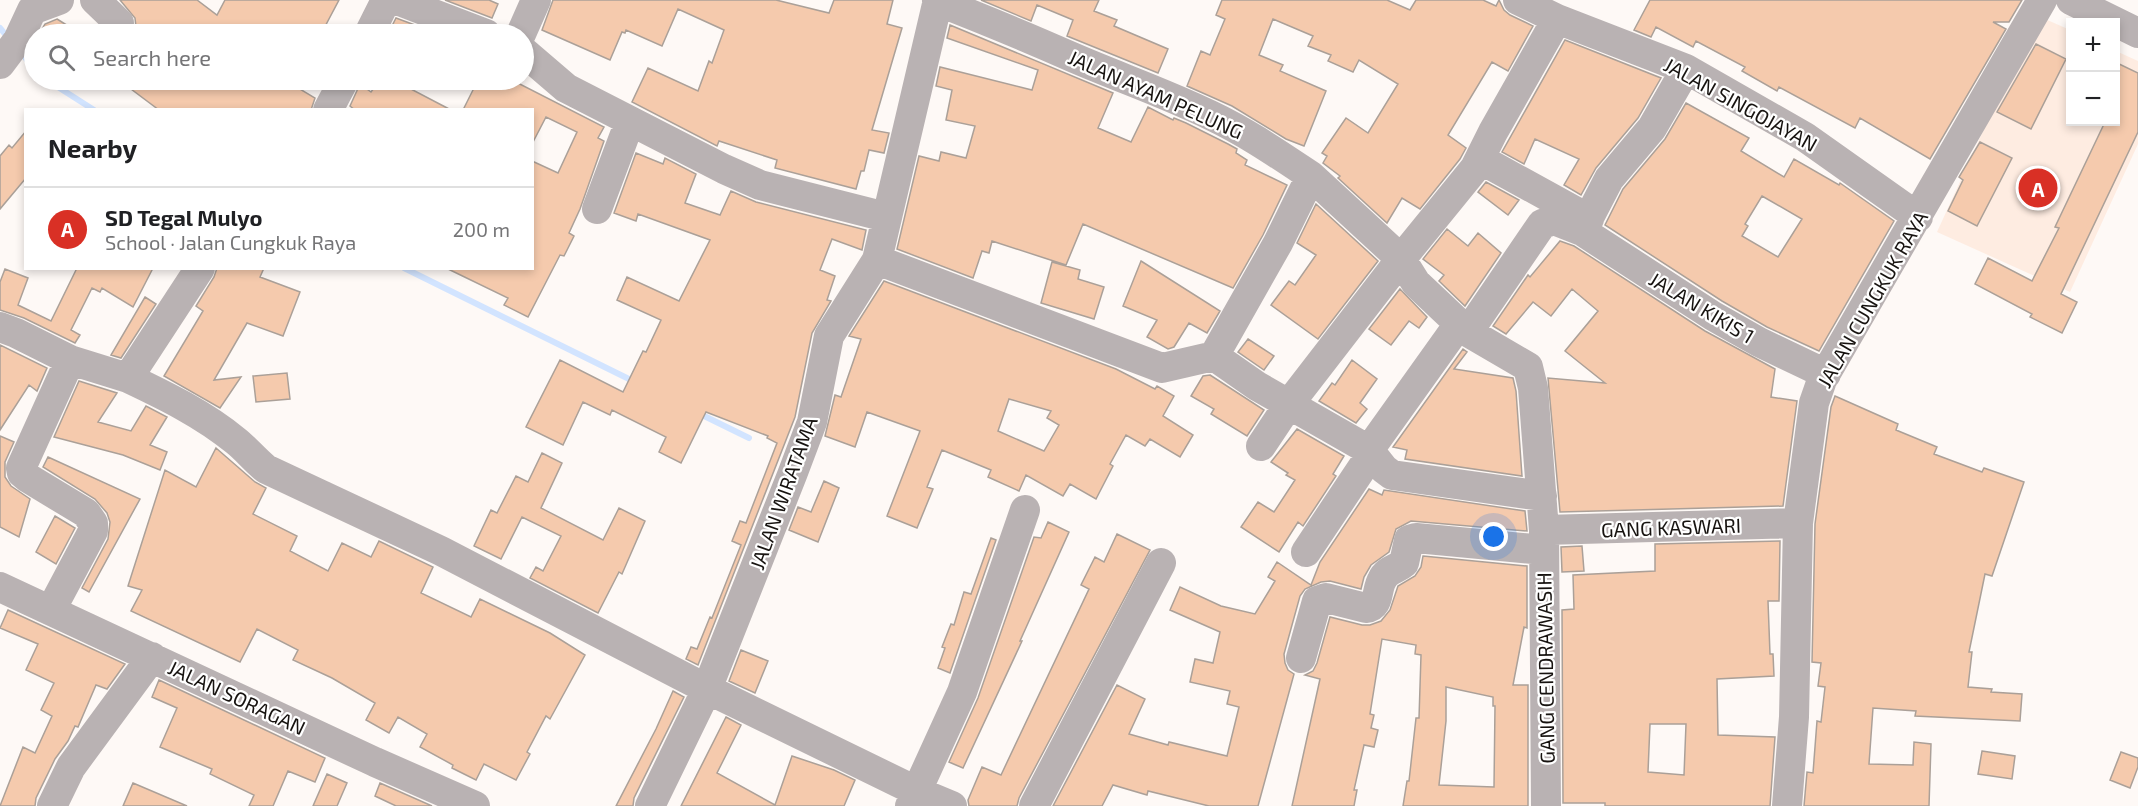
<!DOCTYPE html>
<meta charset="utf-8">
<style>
:root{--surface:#fff;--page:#f2f2f2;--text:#202124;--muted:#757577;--line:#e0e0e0;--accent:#d93025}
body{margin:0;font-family:"Exo 2",sans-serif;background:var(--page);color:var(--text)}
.controls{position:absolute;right:18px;top:18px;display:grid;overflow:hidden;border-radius:0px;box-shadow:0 3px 9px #0003}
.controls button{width:54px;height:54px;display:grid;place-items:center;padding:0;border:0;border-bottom:2px solid var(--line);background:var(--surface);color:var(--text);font:30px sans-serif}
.you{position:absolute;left:1494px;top:537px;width:21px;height:21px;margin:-15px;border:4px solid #fff;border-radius:50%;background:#1a73e8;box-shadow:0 0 0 9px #1a73e833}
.badge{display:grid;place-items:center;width:39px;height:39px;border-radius:50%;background:var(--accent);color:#fff;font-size:20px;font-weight:700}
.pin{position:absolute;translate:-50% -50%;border:3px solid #fff;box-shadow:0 2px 6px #0006}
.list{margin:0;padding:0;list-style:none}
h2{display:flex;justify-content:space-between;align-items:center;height:78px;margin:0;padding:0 24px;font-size:26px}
h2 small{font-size:20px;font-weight:400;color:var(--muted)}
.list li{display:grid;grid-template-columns:39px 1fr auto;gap:18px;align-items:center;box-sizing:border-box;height:84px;padding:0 24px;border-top:2px solid var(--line)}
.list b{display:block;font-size:22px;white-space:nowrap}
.list p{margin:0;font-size:20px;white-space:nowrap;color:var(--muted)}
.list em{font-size:20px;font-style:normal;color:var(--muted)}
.icon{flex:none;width:33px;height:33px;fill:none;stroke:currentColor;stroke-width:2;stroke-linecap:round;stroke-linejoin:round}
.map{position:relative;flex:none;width:2138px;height:806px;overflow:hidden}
.search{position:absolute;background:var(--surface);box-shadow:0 3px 9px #0003;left:24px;top:24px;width:510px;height:66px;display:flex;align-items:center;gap:15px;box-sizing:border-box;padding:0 21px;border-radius:33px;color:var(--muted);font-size:22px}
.panel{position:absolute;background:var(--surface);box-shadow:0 3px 9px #0003;left:24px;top:108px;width:510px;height:162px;border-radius:0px}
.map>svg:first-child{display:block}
.education{fill:#feece1}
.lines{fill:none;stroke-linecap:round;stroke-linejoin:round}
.stream{stroke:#d2e4ff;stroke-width:6}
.building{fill:#f5caad;stroke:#aba098;stroke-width:1.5;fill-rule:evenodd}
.minor{stroke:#b9b2b3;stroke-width:30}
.labels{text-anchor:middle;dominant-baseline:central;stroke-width:4.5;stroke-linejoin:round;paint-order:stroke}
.street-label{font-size:20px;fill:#171310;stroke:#fff}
</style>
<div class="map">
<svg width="2138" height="806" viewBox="0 0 2138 806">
<rect width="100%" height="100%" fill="#fef9f6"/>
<path class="education" d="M2036,15L2070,30V122H2116V51L2138,61V144L2070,292L1937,232Z"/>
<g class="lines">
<path class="stream" d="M0,28L9,39
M20,51L34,69
M47,80L94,110
M404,268L635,382
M698,413L749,438"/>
</g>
<path class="building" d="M120,0H197L217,15L225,0H339L321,34H132L136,27L135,18Z
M445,0H489L498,4L492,18Z
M553,0H776L829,13L834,0H893L887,24L902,28L872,130L889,133L884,153L869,150L864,171H861L856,189L775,168L777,160L719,141L717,146L632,102L648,68L698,91L709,61L712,63L724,30L678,9L662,46L626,30L625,33L622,32L610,60L542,30Z
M981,0H1099L1094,11L1117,20L1114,26L1168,49L1158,73L1067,36L1073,20L1037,5L1031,21Z
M1222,0H1387L1410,10L1416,0H1483L1496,6L1499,0L1504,10L1510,15L1533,26L1508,71L1492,62L1448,135L1466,148L1460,159L1420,209L1402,198L1387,223L1338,178L1340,176L1323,163L1327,156L1322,153L1346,118L1368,133L1398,84L1359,60L1353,72L1328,61L1331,55L1308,46L1313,36L1273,19L1259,55L1283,65L1280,71L1326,91L1304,146L1286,139L1232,106L1187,86L1201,51L1210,55L1225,19L1216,15Z
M1650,0H2022L2009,22H1993L2006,29L1930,159L1860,118L1855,128L1779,87L1777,91L1742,71L1745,67L1696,41L1693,47L1656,27L1651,37L1634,30Z
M396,18L439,34H388Z
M57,19L81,34H51L42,29L45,24Z
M950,25L1113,93L1098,128L1131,142L1148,107L1173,120L1174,118L1186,123L1228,144L1237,149L1236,153L1247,160L1245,165L1287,185L1263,235L1233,288L1083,224L1066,265L992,241L989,253L982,251L973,278L897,249L919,156L939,161L941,152L966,158L975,126L946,120L952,90L936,86L940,67L1032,90L1038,70L947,38Z
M1565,40L1661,78L1638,118L1596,168L1581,195L1564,185L1579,159L1535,139L1524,164L1502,152Z
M2036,44L2066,59L2031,129L1997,112Z
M2115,62L2138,73V132L2061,294L2077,302L2062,333L2030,317L2032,314L1975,284L1988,258L2032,281L2059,228L2055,227L2105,122H2115Z
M119,80H285L315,98L311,110H159Z
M380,80H412L407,87L451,110H355L350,106L360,84L371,92Z
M478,80H512L604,127L598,138L604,141L580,209L569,233L574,236L564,256L560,255L528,317L504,305L508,298L446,268H532V161L558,173L577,132L546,117L532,144V110H463Z
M1686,103L1749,138L1741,151L1784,177L1794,159L1839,185L1840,183L1894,221L1819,351L1767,327L1722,301L1605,225L1623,189L1665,139ZM1762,196L1802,219L1778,257L1742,236L1748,226L1745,224Z
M26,131V178L0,209V156L9,145L12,148Z
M1980,142L2012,158L1977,226L1948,211L1963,180L1959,177Z
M636,153L663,164L665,158L696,174L685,203L720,215L731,191L756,202L866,230L862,250L832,239L820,270L835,276L827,300L831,301L812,333L795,417L698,665L686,659L691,647L697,649L710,617L712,618L741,545L732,541L740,521L746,523L777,443L767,438L768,436L706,412L681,463L659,452L666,437L612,410L610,415L583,402L563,445L526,427L560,360L623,392L643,351L646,352L661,320L617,300L627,277L679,301L710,240L638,214L636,221L614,213Z
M1486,182L1519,200L1508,215L1478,192Z
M1316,204L1378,261L1318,339L1271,305L1289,281L1295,285L1316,255L1297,243Z
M1447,229L1468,246L1478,233L1501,253L1465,306L1439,281L1444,275L1423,259Z
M1560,241L1574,246L1705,331L1775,369L1771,397L1797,401L1783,506L1560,512L1548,378L1605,383L1565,351L1598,311L1572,289L1551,316L1533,302L1506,334L1493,326L1528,275L1530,277Z
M1141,261L1220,311L1207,333L1189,323L1174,347L1168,349L1147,337L1157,320L1123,306Z
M1052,262L1080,270L1078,279L1104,287L1094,319L1041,303Z
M77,268H153L133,307L102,288L100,292L92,288L71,330L80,335L75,343L24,318L0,310V282L5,269L28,278L18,305L51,321Z
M217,268H264L260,277L300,292L283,336L247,323L214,380L241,377L220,408L164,376L203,311L196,306L214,277Z
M884,281L1116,369L1155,389L1157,386L1174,396L1163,416L1193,435L1180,457L1150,439L1145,446L1126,435L1110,464L1113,466L1096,499L1070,484L1063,496L1026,475L1019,491L988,477L991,470L942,450L927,487L933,489L917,528L887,516L920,431L867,412L855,447L825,436L835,395L841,397L861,339L849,336ZM1009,399L1051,411L1047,418L1059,425L1044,451L998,431Z
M1400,289L1427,317L1419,328L1409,321L1391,345L1369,329Z
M145,297L156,304L121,358L111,355Z
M1248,339L1274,356L1264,370L1238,352Z
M0,345L47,368L37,391L29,385L0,430Z
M1463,349L1467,352L1454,369L1513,378L1516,391L1522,476L1405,459L1407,450L1393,447Z
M1352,360L1377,379L1360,403L1367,409L1356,423L1319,401L1332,383L1335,385Z
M287,373L290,399L256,402L253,376Z
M1210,375L1264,410L1247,436L1211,414L1214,409L1191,396L1203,376Z
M79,381L117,393L98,422L131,431L146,406L167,417L150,445L167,452L160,470L123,455L54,437Z
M1835,396L1898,424L1896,430L1937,447L1934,454L1982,472L1984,468L2024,482L1992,576L1985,574L1969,652H1972L1968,687L1992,689L1991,692L2022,694L2020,721L1915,716L1916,711L1873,708L1869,764L1913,765L1914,742L1931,744L1929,806H1804L1807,772L1813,773L1817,721L1821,722L1825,687L1818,686L1821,663L1812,662L1815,524L1831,407Z
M1297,429L1344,456L1333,474L1336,476L1303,526L1298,522L1279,552L1241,527L1258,502L1274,512L1295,480L1286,475L1288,473L1271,462Z
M0,436L14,442L5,462V477L11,486L30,499L19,537L0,527Z
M216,448L255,482L266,488L253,514L297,536L290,551L328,571L342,543L371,557L379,541L433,567L421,593L471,617L480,599L550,633L585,655L550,719L546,716L527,752L530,754L516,780L484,764L476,780L452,768L453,765L420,747L427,734L398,717L389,733L366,720L375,703L332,678L293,660L298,650L257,629L240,662L131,611L142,590L128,586L165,470L196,487Z
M542,453L562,463L541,508L603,540L619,508L645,521L622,574L619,572L598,613L530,578L536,567L543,571L561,536L522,517L501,559L474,546L491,510L497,513L516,476L528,482Z
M48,457L140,499L89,592L82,588L108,539L110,522L107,513L95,499L43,467Z
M824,481L839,488L818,542L789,530L798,507L811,512Z
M1369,489L1382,495L1384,490L1525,511L1527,531L1411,521L1396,529L1389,552L1371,565L1364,577L1361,589L1330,581L1321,582L1305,589L1300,596L1284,654L1285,663L1288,670L1294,674L1258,806H1209L1148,791L1147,795L1113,785L1102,806H1053L1117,685L1145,699L1129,734L1168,745L1169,742L1227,756L1239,707L1227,704L1230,691L1190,682L1195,659L1213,663L1220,632L1170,610L1180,587L1221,606L1255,614L1275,581L1268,577L1277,562L1311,585L1320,562Z
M55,516L75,528L56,564L36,552Z
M1048,522L1069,532L1020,641H1022L963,768L949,762L978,698L1034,537L1041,538Z
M1117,534L1150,550L1019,798L1017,806H969L968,800L982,767L1001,775L1089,589L1081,585L1095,557L1104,562Z
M991,538L996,540L950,673L938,668L945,648L942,647L951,624L954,625L964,592L971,594Z
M1780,541L1779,601H1768L1770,654H1773L1774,676L1717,679L1718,735L1775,737L1770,806H1605V803H1563L1562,610L1574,609L1573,575L1655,571V544ZM1650,724H1686L1684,775L1648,772Z
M1582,546L1584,571L1562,572L1561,547Z
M1423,556L1527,566V628L1524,627L1513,685H1528V806H1403L1407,781H1409L1416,718H1419L1421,655L1415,654L1416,645L1382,639L1370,714L1374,715L1371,728L1378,730L1374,747L1364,745L1354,790H1357L1354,806H1292L1320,679L1305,675L1313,671L1317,663L1330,617L1362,625H1370L1381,621L1390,610L1398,586L1415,576L1421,567ZM1446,687L1493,697V706H1495L1494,787L1439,785L1446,721Z
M8,610L125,664L107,689L96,685L78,727L75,726L68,741L55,759L36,798L35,806H0L23,747L35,753L52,716L41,710L54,683L26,670L38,644L0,628Z
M741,650L768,661L755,693L729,681Z
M159,680L325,758L315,782L288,771L273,806H249L254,795L210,774L212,769L160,747L177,708L152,697Z
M673,691L684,697L634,798L633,806H616L656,729Z
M726,717L741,725L717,773L775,805L792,756L834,770L855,780L844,806H681Z
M1982,751L2015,756L2012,779L1978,774Z
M2121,752L2138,758V767L2130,788L2110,780Z
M327,774L347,783L337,806H313Z
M133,783L187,806H123Z
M380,783L432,806H396L375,796Z"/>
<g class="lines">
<path class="minor" d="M95,0L119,23
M397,0L486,34
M1518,0L1557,19L1686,69L1805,137L1918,217
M2071,0L2138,33
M937,1C983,19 1027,37 1072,57C1118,77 1165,93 1210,115C1246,132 1278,154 1311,176L1278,243L1214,356
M369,34L386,0
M521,34L536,0
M524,52L566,88L724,169L760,185L886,217
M0,64L18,40L32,10L59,0
M328,110L344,80
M1480,159L1589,219
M1311,176L1401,259L1416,283L1468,332L1528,367L1533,388L1544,530L1546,806
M597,209L630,121
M1582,231L1609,179L1652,128L1686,69
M877,260L1162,368L1214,356L1257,386L1369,450L1384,469L1392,475L1542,496
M0,327L16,333L70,360L128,378L200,268
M1468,332L1542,224L1554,220L1582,231L1713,316L1759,342L1826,374
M128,378C166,396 203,414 236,441C246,449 255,460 266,469L441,551L707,689L916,791L952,806
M1261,446L1289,404L1401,259L1475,168L1493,132L1557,19
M1369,450L1459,324
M1544,530L1798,523
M1306,552L1372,453
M0,587L375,762L475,806
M51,610L93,531V523L86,513L28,478L22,473L21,468L70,360
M1301,658L1317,601L1326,598L1366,608C1380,607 1376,590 1382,580C1387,569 1396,570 1404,563L1409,540L1416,538L1544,550
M52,806L71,767L152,657
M650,806L707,689L792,475L812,422L829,336L877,260L938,0
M910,806L962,692L1025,510
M1034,806L1161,563
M1787,806L1794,717L1798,523L1814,403L1822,380L2042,0"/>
</g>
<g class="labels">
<g class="street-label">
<text transform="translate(1156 94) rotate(24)">JALAN AYAM PELUNG</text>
<text transform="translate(1741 104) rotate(29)">JALAN SINGOJAYAN</text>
<text transform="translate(1872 299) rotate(-60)">JALAN CUNGKUK RAYA</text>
<text transform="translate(1702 307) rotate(31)">JALAN KIKIS 1</text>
<text transform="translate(783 493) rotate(-70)">JALAN WIRATAMA</text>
<text transform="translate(1671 527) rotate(-2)">GANG KASWARI</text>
<text transform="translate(1545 668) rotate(-91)">GANG CENDRAWASIH</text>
<text transform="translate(237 697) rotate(25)">JALAN SORAGAN</text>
</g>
</g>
</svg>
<div class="controls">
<button>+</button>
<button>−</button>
</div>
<div class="you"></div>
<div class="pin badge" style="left:2038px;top:188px">A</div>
<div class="search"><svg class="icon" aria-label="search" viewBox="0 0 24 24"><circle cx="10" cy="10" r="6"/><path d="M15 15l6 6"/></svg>Search here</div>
<section class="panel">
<h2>Nearby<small></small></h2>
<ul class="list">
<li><span class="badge">A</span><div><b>SD Tegal Mulyo</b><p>School · Jalan Cungkuk Raya</p></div><em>200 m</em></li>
</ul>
</section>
</div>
